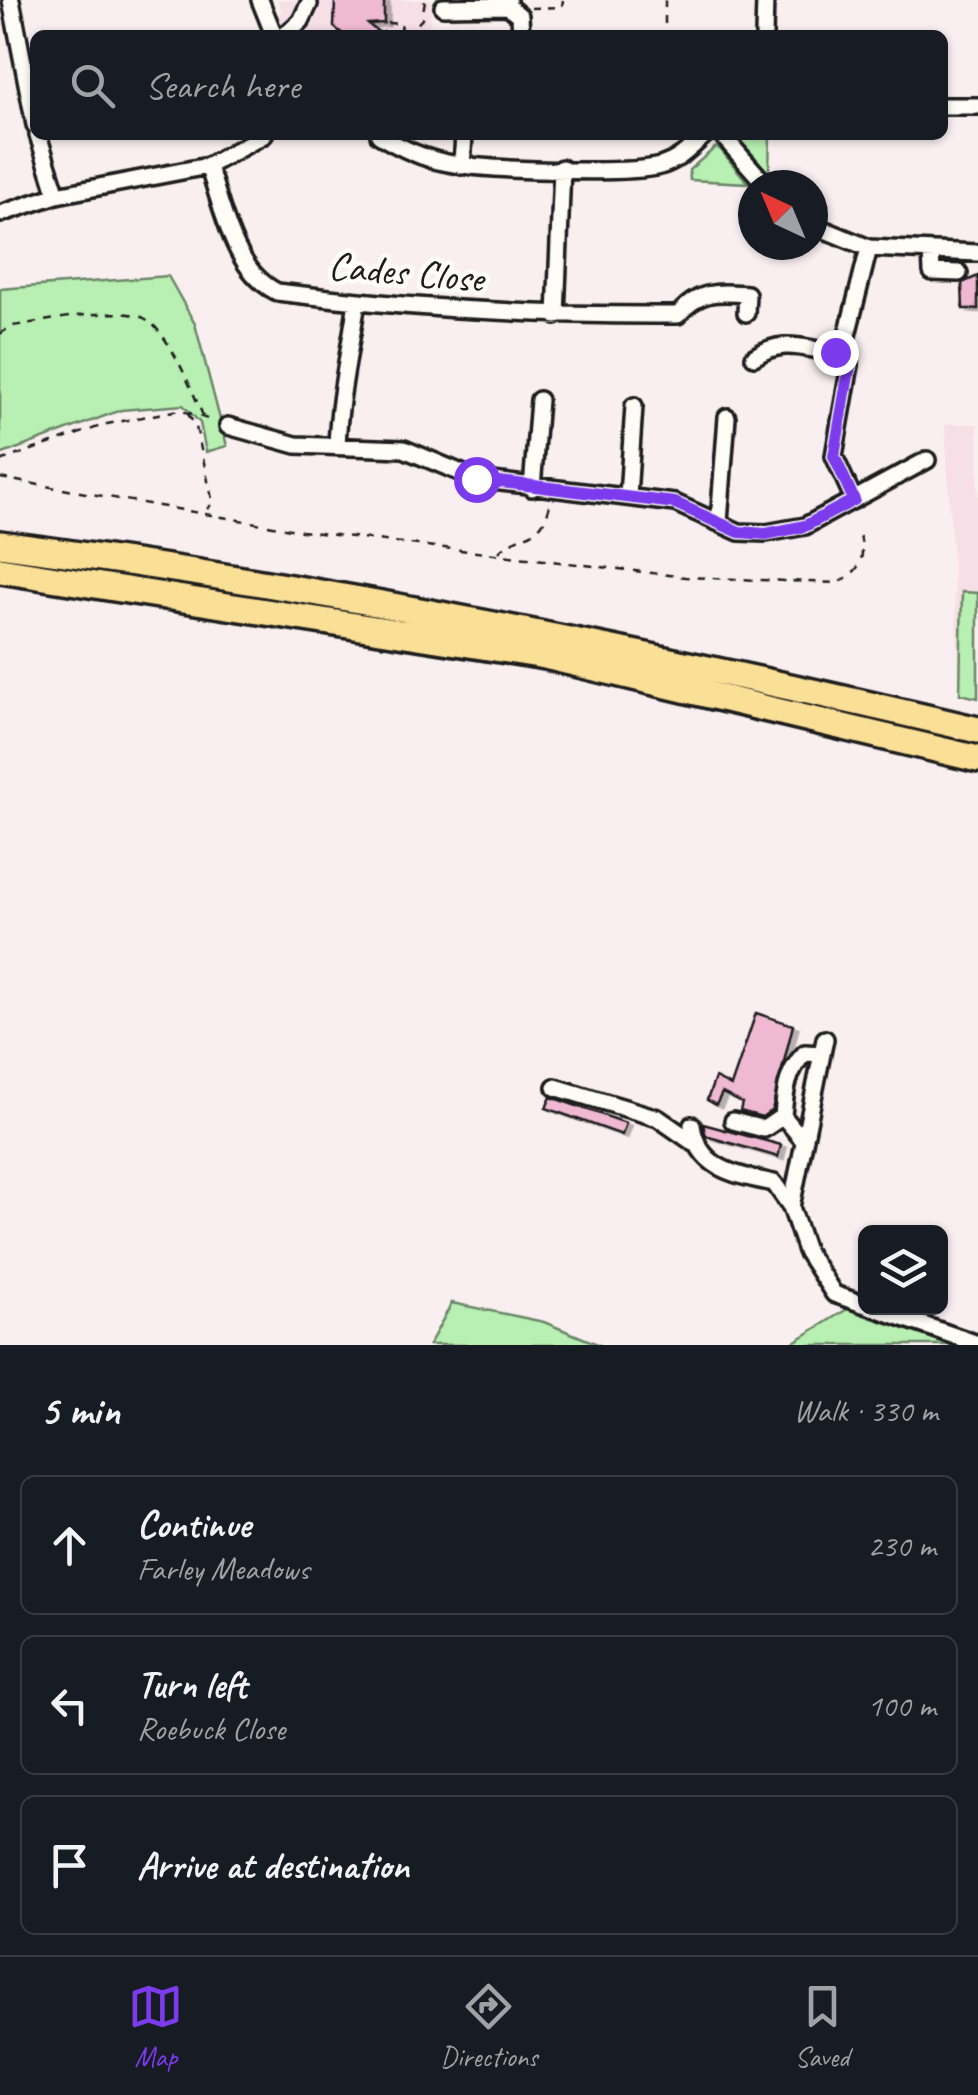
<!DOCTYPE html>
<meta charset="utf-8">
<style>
:root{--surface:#171b24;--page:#242831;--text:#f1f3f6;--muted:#9ea1a6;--line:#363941;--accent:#7c3aed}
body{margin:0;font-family:Caveat,sans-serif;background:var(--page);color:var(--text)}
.controls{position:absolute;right:30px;bottom:30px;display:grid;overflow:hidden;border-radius:15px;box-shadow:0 2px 8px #0004}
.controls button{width:90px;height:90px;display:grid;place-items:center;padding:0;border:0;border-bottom:2px solid var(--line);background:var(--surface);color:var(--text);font:50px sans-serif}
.compass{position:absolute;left:738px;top:170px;width:90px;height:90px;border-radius:50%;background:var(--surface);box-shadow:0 2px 8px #0004;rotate:316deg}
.stop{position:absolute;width:30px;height:30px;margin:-22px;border:8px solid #7c3aed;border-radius:50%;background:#fff}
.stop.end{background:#7c3aed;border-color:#fff;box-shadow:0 2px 10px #0008}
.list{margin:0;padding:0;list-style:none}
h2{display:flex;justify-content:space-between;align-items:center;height:130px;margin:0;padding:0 40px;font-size:42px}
h2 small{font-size:32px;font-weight:400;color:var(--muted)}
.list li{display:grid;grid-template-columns:65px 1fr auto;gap:30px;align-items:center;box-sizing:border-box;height:140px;margin:0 20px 20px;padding:0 20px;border:2px solid var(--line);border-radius:15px}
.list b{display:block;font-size:38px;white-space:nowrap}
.list p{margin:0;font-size:32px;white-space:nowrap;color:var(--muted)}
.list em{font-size:32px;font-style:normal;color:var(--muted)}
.icon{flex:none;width:55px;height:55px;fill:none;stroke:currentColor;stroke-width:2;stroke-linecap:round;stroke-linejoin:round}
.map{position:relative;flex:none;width:978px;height:1345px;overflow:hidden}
.search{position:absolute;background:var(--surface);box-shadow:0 2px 8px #0004;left:30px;right:30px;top:30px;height:110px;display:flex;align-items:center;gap:25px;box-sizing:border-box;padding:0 35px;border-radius:15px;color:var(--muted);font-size:38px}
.sheet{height:610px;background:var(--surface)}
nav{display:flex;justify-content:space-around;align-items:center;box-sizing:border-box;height:140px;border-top:2px solid var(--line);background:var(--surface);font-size:28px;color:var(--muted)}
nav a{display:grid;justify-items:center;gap:5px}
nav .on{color:var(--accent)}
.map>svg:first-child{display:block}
.built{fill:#f7dfe7}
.green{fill:#b8efb2;stroke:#6a8667;stroke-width:2.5}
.building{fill:#efb9d3;stroke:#1c1c1c;stroke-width:2.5;filter:url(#shadow)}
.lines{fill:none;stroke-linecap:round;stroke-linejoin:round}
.minor-casing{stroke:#1c1c1c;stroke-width:22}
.highway-casing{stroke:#1c1c1c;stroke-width:32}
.path{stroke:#1c1c1c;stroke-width:2.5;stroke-dasharray:8 8;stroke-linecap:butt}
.minor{stroke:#fdfcf7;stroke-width:15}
.highway{stroke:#fadf96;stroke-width:25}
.route{stroke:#7c3aed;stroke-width:12}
.labels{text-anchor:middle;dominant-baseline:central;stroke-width:9;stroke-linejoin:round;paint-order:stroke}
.street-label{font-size:40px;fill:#1c1c1c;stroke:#fdfcf7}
</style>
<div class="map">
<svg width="978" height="1345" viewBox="0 0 978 1345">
<defs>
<filter id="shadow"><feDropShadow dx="5.5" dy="3" stdDeviation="0" flood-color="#0004"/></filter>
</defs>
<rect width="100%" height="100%" fill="#faeff0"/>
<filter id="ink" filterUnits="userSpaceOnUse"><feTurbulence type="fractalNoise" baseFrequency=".01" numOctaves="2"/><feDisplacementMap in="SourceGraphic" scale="20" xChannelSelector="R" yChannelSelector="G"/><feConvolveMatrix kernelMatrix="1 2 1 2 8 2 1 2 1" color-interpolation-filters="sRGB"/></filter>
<g filter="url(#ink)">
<path class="built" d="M278,0H431V21L424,35H291L277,15L282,11Z
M945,424H978V698L960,694Z"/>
<path class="green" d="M738,135H770L769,173L739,139Z
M716,147L720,149L748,183L690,180L689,170Z
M168,276L195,324L227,446L206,452L200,423L183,405L121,410L0,455V289Z
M962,592L978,593V698L960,694Z
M452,1303L544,1322L600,1345H429Z
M852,1306L975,1345H789Z"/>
<path class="building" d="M335,0H384V23L368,24L382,35H344L334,27Z
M978,276V309H963L962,283Z
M756,1013L793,1025L772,1110L762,1117L740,1111L742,1103L722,1093L716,1105L707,1100L715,1078L731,1086Z
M551,1097L626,1123L622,1135L546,1108Z
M703,1124L781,1145L778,1157L706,1136Z"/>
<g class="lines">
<defs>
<path id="minor" d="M11,0L35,125
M260,0L274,35
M508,0V6L520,16L521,35
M443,7L508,6
M285,35L301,21L309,4
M764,35L765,0
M943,106H978
M38,135L57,195
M379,135C399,147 419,157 443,162C478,170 627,175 660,166C679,161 691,147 705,135
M722,135L766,185
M208,166C224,210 233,270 277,292C411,309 543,316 678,315C699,290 717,292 747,294L746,313
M462,166L464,135
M0,214L57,195L208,166L264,135
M813,225L869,248L978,253
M931,252L932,272L959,273
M556,316L562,168
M842,349L850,365L834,456L854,500
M754,357C793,331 820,361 844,347L869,248
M228,426L296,445L404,449L476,479L675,503L739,532L766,533L805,526L927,460
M337,446C339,396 350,351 357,301
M532,488L539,400
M628,496L634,406
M719,522L727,417
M555,1087L658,1118L694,1143
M733,1121L764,1129L783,1116
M692,1125C698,1170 737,1175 774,1183L791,1207L806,1251L834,1294L978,1344
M803,1140L783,1116C785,1091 787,1071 805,1053L822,1054
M791,1207L825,1039"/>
<path id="highway" d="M0,544C329,587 655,654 978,730
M0,570L545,656L978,759"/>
</defs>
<use href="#minor" class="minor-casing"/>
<use href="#highway" class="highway-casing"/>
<path class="path" d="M665,0V35
M531,8L562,7L563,0
M387,23L402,24L400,35
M383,31L388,35
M407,35L422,19L425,0
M665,135V148
M0,334L12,326C43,322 118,305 144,318C169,331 193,393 204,418
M188,414L196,427L213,503L207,509
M0,461L107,424L179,410L214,421
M0,478L302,531L685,577L837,583C859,572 866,561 860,536
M499,552C521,528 541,544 550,504"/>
<use href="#minor" class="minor"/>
<use href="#highway" class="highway"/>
</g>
</g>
<g class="lines" filter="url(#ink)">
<path class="route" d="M476,479L675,503L739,532L766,534L805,526L854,500L834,456L850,365L842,349L835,352"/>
</g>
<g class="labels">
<g class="street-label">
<text transform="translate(406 272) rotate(5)">Cades Close</text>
</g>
</g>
</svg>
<div class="controls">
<button><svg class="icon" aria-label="layers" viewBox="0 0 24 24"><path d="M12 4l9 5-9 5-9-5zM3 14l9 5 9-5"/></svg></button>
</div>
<svg class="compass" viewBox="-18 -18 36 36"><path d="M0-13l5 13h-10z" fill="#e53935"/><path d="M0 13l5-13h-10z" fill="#9ea1a6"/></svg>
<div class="stop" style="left:476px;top:479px"></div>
<div class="stop end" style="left:835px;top:352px"></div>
<div class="search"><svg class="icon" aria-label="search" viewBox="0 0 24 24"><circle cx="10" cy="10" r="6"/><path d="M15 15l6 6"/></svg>Search here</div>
</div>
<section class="sheet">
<h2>5 min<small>Walk · 330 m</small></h2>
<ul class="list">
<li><svg class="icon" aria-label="ahead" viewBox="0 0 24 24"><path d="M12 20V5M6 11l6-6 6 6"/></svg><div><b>Continue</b><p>Farley Meadows</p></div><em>230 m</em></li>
<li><svg class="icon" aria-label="left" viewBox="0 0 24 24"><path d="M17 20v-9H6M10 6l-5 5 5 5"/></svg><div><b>Turn left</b><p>Roebuck Close</p></div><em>100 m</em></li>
<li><svg class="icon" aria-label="arrive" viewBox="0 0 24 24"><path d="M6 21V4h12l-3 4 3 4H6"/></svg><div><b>Arrive at destination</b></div></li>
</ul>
</section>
<nav>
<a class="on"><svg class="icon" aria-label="map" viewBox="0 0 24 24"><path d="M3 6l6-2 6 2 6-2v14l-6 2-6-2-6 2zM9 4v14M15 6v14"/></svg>Map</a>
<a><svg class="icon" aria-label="directions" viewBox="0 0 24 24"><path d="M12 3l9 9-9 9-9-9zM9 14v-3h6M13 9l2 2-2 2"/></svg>Directions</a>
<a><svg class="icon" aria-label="saved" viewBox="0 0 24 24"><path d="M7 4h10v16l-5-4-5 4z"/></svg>Saved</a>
</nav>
